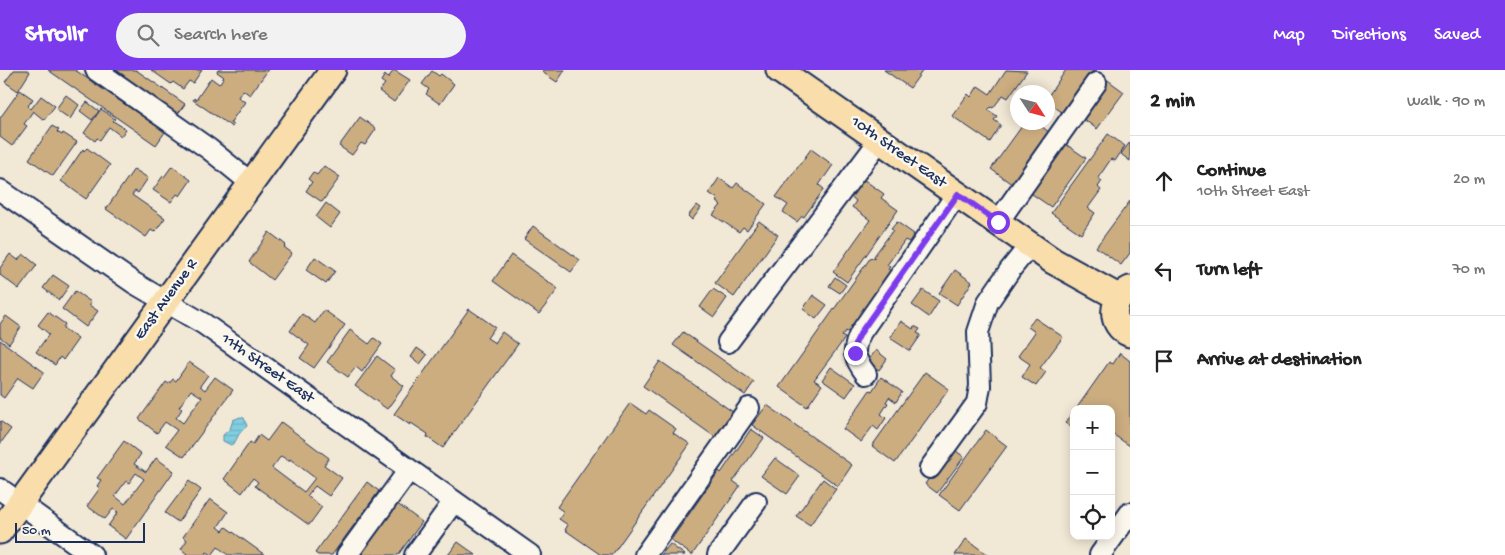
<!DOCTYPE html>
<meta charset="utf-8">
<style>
:root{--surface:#fff;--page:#f2f2f2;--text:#222;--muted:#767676;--line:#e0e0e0;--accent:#7c3aed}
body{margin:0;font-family:"Gochi Hand",sans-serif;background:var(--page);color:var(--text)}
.controls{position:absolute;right:15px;bottom:15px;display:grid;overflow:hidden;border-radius:10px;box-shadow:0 2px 12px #0003}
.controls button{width:45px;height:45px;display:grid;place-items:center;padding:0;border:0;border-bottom:1px solid var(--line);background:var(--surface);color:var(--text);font:25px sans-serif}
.compass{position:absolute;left:1010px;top:15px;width:45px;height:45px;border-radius:50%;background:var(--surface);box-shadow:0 2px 12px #0003;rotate:126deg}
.scale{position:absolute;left:15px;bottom:12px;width:130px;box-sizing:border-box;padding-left:5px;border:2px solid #1b2f5e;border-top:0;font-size:14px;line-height:18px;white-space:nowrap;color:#1b2f5e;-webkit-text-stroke:4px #fbf7ec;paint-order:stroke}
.stop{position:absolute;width:15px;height:15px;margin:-11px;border:4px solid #7c3aed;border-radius:50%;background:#fff}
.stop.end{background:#7c3aed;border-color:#fff;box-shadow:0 1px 5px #0008}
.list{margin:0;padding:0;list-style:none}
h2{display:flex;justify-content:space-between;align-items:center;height:65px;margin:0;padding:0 20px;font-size:21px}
h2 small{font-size:16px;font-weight:400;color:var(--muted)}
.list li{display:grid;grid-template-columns:32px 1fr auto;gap:15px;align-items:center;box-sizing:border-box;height:90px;padding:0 20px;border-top:1px solid var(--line)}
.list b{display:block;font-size:19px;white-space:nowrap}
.list p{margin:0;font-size:16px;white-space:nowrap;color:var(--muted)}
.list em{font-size:16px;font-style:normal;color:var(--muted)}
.icon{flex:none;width:28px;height:28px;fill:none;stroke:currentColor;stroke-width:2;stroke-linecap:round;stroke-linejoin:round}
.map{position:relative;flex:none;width:1130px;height:485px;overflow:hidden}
header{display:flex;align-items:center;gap:30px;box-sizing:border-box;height:70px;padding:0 25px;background:var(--accent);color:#fff}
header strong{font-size:24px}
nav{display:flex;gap:28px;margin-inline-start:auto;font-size:18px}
.search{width:350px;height:45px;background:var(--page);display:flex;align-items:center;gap:12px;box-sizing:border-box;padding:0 18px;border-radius:28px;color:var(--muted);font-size:19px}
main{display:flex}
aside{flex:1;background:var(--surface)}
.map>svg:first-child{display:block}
.water{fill:url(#water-rules);stroke:#588eac}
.building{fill:#ccad80;stroke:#1b2f5e;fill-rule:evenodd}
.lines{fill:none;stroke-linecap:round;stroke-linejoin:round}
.minor-casing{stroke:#1b2f5e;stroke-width:24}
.major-casing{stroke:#1b2f5e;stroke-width:29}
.minor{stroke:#fbf7ec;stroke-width:20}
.major{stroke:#f9deab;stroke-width:25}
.route{stroke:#7c3aed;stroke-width:6}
.labels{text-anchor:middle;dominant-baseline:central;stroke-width:5;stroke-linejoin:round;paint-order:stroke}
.street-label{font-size:16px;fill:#1b2f5e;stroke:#fbf7ec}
</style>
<header>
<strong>Strollr</strong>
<div class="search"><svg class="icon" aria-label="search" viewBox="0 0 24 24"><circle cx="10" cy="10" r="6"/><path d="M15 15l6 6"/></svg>Search here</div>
<nav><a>Map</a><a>Directions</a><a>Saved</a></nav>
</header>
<main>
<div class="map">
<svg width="1130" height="485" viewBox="0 0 1130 485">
<defs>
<pattern id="water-rules" width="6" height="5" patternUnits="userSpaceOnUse" patternTransform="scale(1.25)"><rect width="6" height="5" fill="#81cee0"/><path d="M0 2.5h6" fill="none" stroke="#6fb1c3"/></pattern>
</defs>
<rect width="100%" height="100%" fill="#f2e8d6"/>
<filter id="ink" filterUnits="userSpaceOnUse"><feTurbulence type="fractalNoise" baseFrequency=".02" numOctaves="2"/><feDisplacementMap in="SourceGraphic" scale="10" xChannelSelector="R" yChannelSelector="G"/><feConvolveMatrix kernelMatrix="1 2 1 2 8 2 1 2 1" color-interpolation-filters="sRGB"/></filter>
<g filter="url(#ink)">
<path class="water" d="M240,347L244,348L247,356L239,364L235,372L231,375L223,371V365L230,359L233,350Z"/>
<path class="building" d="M14,0H27L30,2L18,21L5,12Z
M48,0H75L165,62L156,75Z
M111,0H136L185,34L177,45Z
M151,0H202L193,13L189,11L183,19L173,12L171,14Z
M218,0H268L250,25L243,20L238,27L245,32L230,53L233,55L232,57L193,30L194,28L196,30L211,8L219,14L224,7L217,2Z
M394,0L410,10L394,32L379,21L385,14L381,11L385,5L388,8Z
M543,0H565L557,12L542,2Z
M884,0H923L910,18Z
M1006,0L1027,1L1008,28L1003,25L993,38L991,37L988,40L997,46L994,50L1001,55L990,72L952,46L968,24L971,27L978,16L990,24Z
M1066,0H1094L1063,43L1048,32V26Z
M432,1L439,6L441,4L454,14L440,34L426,24L429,19L422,14Z
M1105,8L1124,22L1097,59L1078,45Z
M20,20L33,29L28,36L31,39L41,26L55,36L44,50L33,41L24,54L27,56L12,76L0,67V48Z
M66,25L79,35L70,49L56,39Z
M87,32L99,41L92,50L80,41Z
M101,39L115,49L113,51L126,59L121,66L109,57L100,70L97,68L95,71L84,63Z
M360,47L376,59L365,75L361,73L352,85L339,76Z
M1025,52H1036L1050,63L1013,115L991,99Z
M52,56L59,60L57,62L62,65L63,63L77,72L53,106L29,89Z
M1108,64L1125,76L1115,91L1111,89L1098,108L1102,111L1098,117L1101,120L1088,138L1095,143L1081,164L1051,143Z
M1130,72V91L1121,84Z
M1064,73L1086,88L1051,137L1029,122Z
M87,78L110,95L86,129L61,111L83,79L84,81Z
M811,79L833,95L819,115L824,119L804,147L802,146L797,152L783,142L788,135L776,127Z
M172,96L191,110L180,126L177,124L171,132L153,120L163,106L164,107Z
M324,96L340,107L322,132L306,121L312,112L308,109L313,102L317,105Z
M134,99L148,108L138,123L135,121L132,125L165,148L157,159L154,162L151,160L146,167L106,139Z
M860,107L884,124L881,128L898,140L847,212L833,202L870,150L852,137L856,131L848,124Z
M719,108L733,118L737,113L766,134L747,160L743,157L739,162L713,145L721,135L716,131L718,129L709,123Z
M1130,131V183L1121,195L1096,177Z
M326,133L340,144L330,158L316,147Z
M697,135L701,138L692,150L688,146Z
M759,151L778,165L734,227L715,213Z
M897,152L914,164L909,172L905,170L887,195L890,197L888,199L893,203L850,263L846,261L842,266L845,268L814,310L822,315L807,337L779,317L871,187L874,189L875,187L874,186L893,160L891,159Z
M533,156L580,190L571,202L524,169Z
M269,162L286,175L284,177L292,183L272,210L249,192Z
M10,184L18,190L23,184L37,195L19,219L0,205V198Z
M511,185L558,219L539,244L493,211Z
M315,187L335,201L326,214L306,200Z
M955,200L972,212L957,235L939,223Z
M53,205L69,216L59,230L43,218Z
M835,207L846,215L840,223L829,216Z
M713,219L727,228L714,247L700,237Z
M923,220L939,231L929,247L912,235Z
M75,221L91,232L89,235L98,241L86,257L62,239Z
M813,225L827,235L816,249L803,239Z
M469,239L495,257L487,268L495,273L502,262L518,274L443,378L427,367L428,364L411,353L410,355L394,344Z
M324,240L345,255L314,298L300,288L309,275L290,261L302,244L315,253Z
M48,242L65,254L63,258L78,269L63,290L60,287L55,295L36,282L49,264L38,255Z
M6,246L21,257L9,274L0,267V254Z
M1035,248L1063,267L1040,298L1046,302L1036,316L1022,307L1030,294L1018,286L1035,262L1028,257Z
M901,251L913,259L914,256L920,259L917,263L921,265L910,281L890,268Z
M350,260L369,274L374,268L382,274L362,302L356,297L348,307L327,292Z
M683,262L754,312L745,325L673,275Z
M0,270L44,302L33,318L18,308L4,328L0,325Z
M417,278L427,285L420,294L411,287Z
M876,280L887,289L879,300L867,292Z
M1120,283L1130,291V376L1111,363V339H1076L1109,292L1113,294Z
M377,286L395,300L391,306L404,316L387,339L355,316Z
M660,291L733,342L715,367L643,316Z
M189,292L208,305L200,316L205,320L215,307L233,320L184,387L166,375L177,360L165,352L157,363L139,349L166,312L169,314L173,309L176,311ZM191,320L202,327L183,353L176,348L182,339L179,337Z
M831,297L855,314L846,327L822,310Z
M925,302L949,319L895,393L872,376Z
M881,307L902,322L896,332L889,327L886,332L888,333L881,344L886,348L878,360L873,356L861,372L843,359L870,320L872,321Z
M630,333L646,344L649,340L676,359L673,363L690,374L612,485H601L565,460L568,455L559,449L564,442L557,437Z
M767,335L852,395L838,416L752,355Z
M1074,341V359L1065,353Z
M0,351L11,359L0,374Z
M281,352L329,388L324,395L342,408L329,426L315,416L307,426L322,437L309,455L255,416L258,412L253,408L242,423L224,409L250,372L253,374L259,365L267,371ZM281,386L289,391L290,389L315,408L304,422L272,398Z
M751,359L764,368L733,411L740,416L692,485L671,470L719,401L721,403Z
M986,360L1007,376L960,440L939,425Z
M124,371L141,384L134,394L146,402L156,388L174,401L126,469L108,456L118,442L113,439L105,449L87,436L100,418L97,416L101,410L97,408ZM136,403L144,409L125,434L115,426L126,411L129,413Z
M951,377L964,387L937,423L925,414Z
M775,388L800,406L787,424L761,406Z
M823,409L836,419L810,455L796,446Z
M189,411L201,420L178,452L165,443Z
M367,412L379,421L332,485H318L315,483Z
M210,429L228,442L218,457L223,461L226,457L265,485H228L218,477L212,485L207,482L205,485H186L187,484L181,479L187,470L183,467Z
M396,433L422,452L398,485H359Z
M966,469L988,485H955Z
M458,472L476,485H448Z
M670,474L685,485H661Z"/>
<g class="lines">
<defs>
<path id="minor" d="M96,0L209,79L251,113
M0,120L134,213L204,254L530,485
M998,152L1096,13
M728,272L880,70
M866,304C854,288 851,281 861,262L957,124
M930,398L977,333L980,316L978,262L988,232L1010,200L1030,175
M0,419L92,485
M347,485L409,400
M415,485L454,431
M645,485L749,338
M718,485L756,432
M1100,485L1130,443"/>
<path id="major" d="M779,0L1053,191L1118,227
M1130,219C1111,228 1108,255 1130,264
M0,461L333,0"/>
</defs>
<use href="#minor" class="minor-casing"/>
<use href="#major" class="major-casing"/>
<use href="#minor" class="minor"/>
<use href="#major" class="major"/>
</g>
</g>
<g class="lines" filter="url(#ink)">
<path class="route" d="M855,283V274L861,262L958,124L998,152"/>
</g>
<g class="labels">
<g class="street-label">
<text transform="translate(898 83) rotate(35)">10th Street East</text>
<text transform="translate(167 230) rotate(-54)">East Avenue R</text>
<text transform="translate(267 299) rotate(35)">11th Street East</text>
</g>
</g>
</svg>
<div class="controls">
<button>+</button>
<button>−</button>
<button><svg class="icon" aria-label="locate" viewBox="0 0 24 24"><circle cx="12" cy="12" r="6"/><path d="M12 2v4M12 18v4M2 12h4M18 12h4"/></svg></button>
</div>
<svg class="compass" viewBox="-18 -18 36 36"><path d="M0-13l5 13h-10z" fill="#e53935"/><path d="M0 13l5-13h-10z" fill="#767676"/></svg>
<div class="scale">50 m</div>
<div class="stop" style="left:998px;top:152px"></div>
<div class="stop end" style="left:855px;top:283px"></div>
</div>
<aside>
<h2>2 min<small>Walk · 90 m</small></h2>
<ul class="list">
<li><svg class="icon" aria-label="ahead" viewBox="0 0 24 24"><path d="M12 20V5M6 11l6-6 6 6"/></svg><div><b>Continue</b><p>10th Street East</p></div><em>20 m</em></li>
<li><svg class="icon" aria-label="left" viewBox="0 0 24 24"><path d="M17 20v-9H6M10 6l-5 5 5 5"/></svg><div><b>Turn left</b></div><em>70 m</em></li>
<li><svg class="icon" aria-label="arrive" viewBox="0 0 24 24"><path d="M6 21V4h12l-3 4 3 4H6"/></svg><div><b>Arrive at destination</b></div></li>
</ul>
</aside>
</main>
